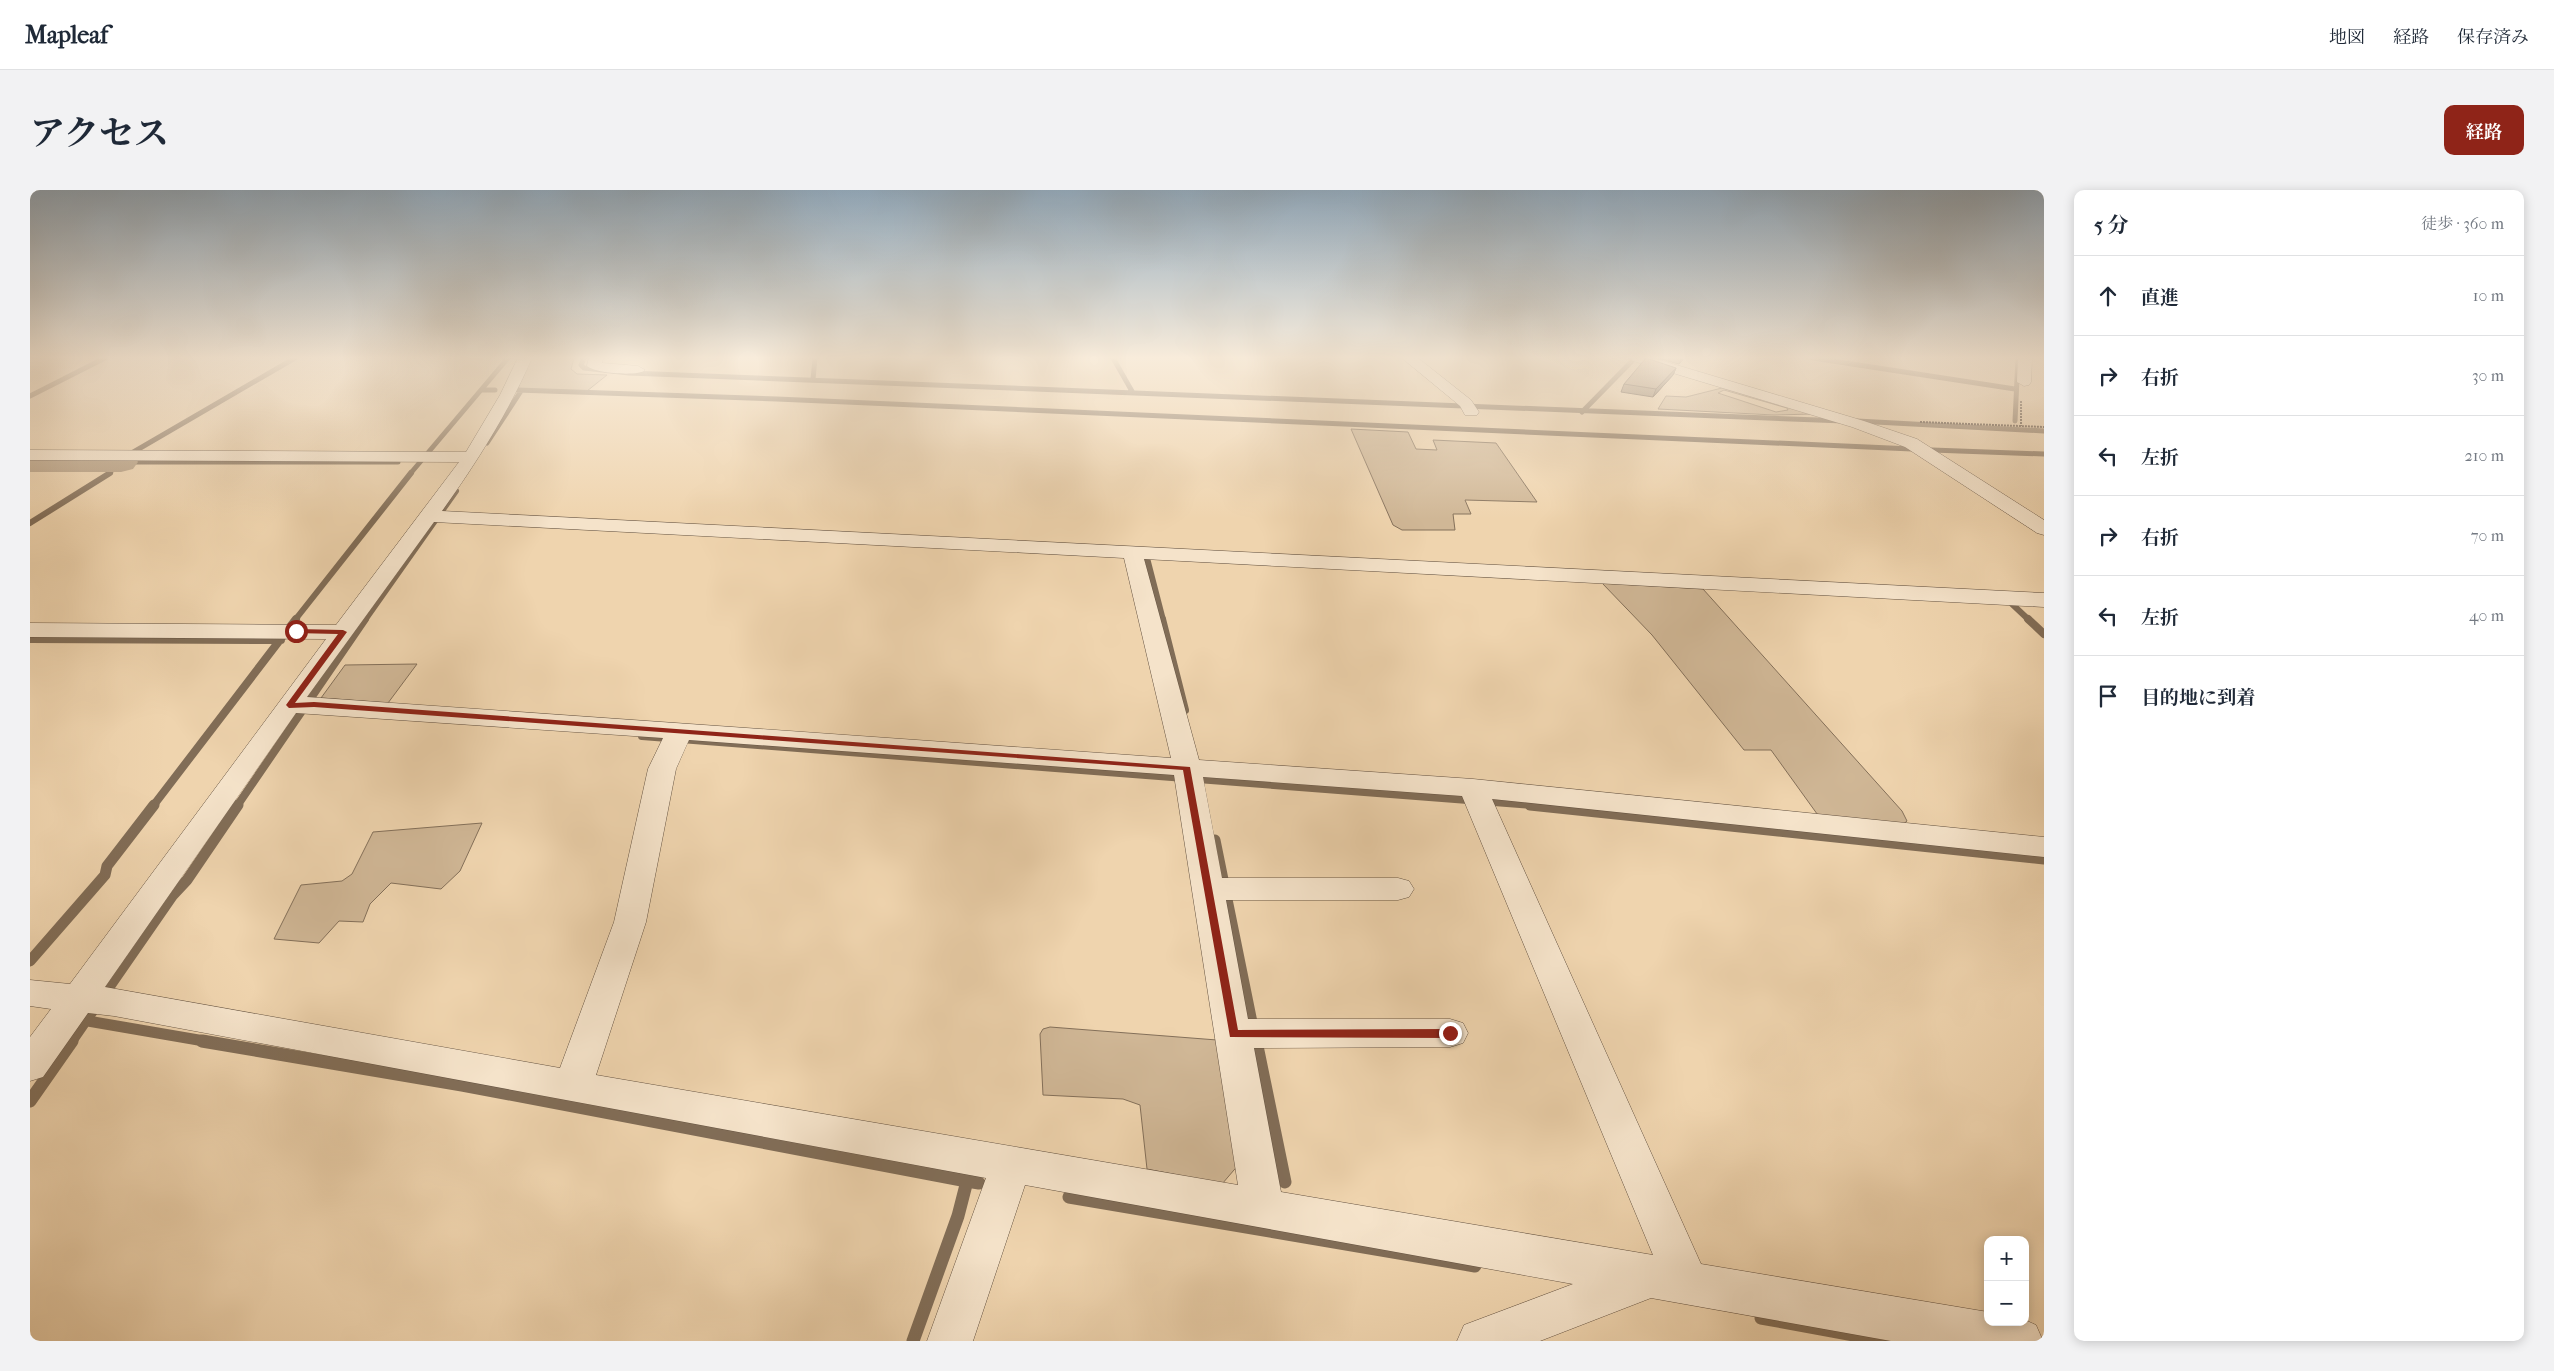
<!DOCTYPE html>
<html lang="ja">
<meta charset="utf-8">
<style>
:root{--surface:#fff;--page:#f2f2f3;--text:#1f2937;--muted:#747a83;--line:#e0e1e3;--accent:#8f2418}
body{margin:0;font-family:"IM FELL French Canon","Noto Serif JP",serif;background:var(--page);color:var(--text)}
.controls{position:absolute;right:15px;bottom:15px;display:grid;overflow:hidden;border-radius:10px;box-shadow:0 2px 12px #0003}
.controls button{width:45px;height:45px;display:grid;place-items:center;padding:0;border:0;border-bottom:1px solid var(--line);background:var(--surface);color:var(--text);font:25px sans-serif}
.stop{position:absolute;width:15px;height:15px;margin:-11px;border:4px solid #8f2418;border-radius:50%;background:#fff}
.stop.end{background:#8f2418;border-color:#fff;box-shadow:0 1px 5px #0008}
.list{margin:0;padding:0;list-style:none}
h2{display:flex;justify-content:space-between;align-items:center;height:65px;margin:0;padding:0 20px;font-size:21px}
h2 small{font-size:16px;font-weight:400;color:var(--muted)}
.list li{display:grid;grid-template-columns:32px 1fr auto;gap:15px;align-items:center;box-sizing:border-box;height:80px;padding:0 20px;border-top:1px solid var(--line)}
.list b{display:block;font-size:19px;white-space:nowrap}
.list em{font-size:16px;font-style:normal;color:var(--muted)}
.icon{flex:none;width:28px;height:28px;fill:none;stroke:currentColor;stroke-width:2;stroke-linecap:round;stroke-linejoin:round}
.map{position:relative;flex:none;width:2014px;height:1151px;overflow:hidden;border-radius:10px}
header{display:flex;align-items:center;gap:30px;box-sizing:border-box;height:70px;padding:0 25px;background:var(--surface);border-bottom:1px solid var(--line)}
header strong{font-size:24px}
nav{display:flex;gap:28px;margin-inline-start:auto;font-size:18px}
.intro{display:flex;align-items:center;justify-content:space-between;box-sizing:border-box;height:120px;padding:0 30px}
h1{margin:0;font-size:35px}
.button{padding:12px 22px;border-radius:10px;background:var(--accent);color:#fff;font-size:18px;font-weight:700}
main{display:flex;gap:30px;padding:0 30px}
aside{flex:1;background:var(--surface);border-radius:10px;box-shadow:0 2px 12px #0003}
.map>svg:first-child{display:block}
.green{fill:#d0b796;stroke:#84705a;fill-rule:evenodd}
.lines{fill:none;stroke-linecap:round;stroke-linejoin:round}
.stream-far4{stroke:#816d57;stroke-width:5}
.stream-far3{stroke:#816d57;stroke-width:6}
.stream-far2{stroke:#816d57;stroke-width:8}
.stream-far1{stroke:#816d57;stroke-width:11}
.stream{stroke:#816d57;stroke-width:13}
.river{fill:#b19a7d;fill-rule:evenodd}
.minor-casing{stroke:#665443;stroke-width:1}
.path{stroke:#392a1f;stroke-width:2;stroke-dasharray:2 1;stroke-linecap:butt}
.minor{fill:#f5e3ca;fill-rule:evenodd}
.wall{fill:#83705a;stroke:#392a1f}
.shaded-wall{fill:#6a5b4a;stroke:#392a1f}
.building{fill:#988269;stroke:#392a1f}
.route{fill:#8f2418}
</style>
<header>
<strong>Mapleaf</strong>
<nav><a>地図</a><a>経路</a><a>保存済み</a></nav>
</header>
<div class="intro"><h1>アクセス</h1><a class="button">経路</a></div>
<main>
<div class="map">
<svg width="2014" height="1151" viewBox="0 0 2014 1151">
<rect width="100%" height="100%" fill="#efd4ae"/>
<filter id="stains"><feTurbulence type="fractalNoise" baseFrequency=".004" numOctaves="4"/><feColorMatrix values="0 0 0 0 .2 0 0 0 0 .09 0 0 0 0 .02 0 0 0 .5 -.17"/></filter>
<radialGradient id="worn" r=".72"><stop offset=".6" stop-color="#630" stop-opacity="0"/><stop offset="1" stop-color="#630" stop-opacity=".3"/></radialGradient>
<path class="green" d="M501,168H544L541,179L547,184L577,185L557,201L488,199L494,179Z
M1692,198L1783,224L1744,225L1628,219L1636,206L1656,207ZM1694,200L1757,218L1758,220L1746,222L1688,203Z
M1321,239L1378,242L1386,259L1407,260L1403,250L1466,253L1507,312L1435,310L1441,324H1423L1425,340H1372L1363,335Z
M1572,393L1673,399L1872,621L1877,631L1871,636L1790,628L1741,560H1714L1622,445Z
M387,474L358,513L291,508L315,475Z
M452,633L430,681L411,699L361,693L340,714L333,732L309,731L289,753L244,749L271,695L312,691L322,684L343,642Z
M1020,837L1187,850L1210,973L1192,994L1117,979L1110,915L1093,909L1013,905L1010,844L1013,839Z"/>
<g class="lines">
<path class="stream-far4" d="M554,168L551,175L554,178L599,183L1814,231
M1083,168L1103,203
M1783,168L1985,199
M783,190L785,168
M453,200H465
M487,200L747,209L1882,259
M0,206L75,168
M1552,222L1605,168
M1827,231L2014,241
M1985,231L1988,168
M457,253L491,201
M1902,260L2014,264
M91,272H368
M78,284L100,264L265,168
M380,284L478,168"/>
<path class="stream-far3" d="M0,333L80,283
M1117,368L1133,430
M1982,414L1999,430
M265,430L381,283
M335,430L426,301"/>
<path class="stream-far2" d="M1132,429L1155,520
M1998,429L2014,444
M0,449L251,450
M612,546L1516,616
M123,616L266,429
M207,616L335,429"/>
<path class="stream-far1" d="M1500,615L2014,669
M1185,650L1226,852
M0,771L75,685L77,676L124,615
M58,831L180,852
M41,852L142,706L157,690L208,615"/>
<path class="stream" d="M172,851L432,895L937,991L928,1026L883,1151
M1226,851L1255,992
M0,911L42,851
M937,991L949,993
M1039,1007L1445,1076
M1731,1128L1856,1151"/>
<path class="river" d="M0,262H91L103,265L108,272L103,279L91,282H0Z"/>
<defs>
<path id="minor" d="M488,168H502C478,223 447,272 412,321L2014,403V417L1114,369L1169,570L1443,589L2014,647V667L1462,609L1671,1074L1958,1122V1132H1995V1130L2006,1135L2013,1151H1861L1621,1108L1510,1151H1427L1434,1135L1543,1094L995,995L943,1151H897L956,988L84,826L58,823L13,887L0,891V847L21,819L0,816V790L40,794L296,449L0,447V433L306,435L429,272L0,270V260L436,262L470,205ZM404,332L1094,368L1141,568L277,507ZM266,523L633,548L618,579L584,732L530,878L75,797ZM659,550L1144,585L1208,995L566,885L616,732L646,579ZM1173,587L1432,606L1623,1065L1251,1002L1224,858L1420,857L1433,853L1438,843L1433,833L1420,829H1218L1196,710H1368L1379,707L1384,699L1379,691L1368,688H1192Z
M559,168H573L572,173L608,176L615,180C609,187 563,183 557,176Z
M1372,168H1388L1441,210L1449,222L1447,225H1435L1430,216Z
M1601,168H1623L1834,231L1887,249L2014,330V345L2007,343L1875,257L1822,237L1603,171Z
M1988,168H2002L2001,192L1999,195L1994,196L1987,192Z"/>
</defs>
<use href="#minor" class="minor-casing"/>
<path class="path" d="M1991,211V236
M1890,232L2014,237"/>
<use href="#minor" class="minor"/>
</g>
<path class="wall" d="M1627,168H1654L1649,174Z
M1646,178L1643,185L1623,207L1591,202L1594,194Z"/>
<path class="shaded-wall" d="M1651,168H1654L1649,174Z
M1646,178L1643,185L1623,207L1626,199Z"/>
<path class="building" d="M1616,168L1646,178L1626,199L1594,194Z"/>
<linearGradient id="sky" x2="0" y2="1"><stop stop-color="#92aabd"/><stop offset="0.51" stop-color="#f8ecdb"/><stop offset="1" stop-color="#f8ecdb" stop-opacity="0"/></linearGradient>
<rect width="2014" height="329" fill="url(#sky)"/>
<path class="route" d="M266,439L313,440L317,442L265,513L284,512L1160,577L1208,840L1420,839L1425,843L1420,848L1200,847L1153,580L284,517L259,518L256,515L308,444L264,443Z"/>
<rect width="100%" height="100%" filter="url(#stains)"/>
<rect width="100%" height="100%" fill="url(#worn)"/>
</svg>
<div class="controls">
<button>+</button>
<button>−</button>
</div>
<div class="stop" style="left:266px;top:441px"></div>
<div class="stop end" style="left:1420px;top:843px"></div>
</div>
<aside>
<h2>5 分<small>徒歩 · 360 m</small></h2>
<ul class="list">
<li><svg class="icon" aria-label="ahead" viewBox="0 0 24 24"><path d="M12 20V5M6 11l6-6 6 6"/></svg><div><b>直進</b></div><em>10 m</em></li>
<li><svg class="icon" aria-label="right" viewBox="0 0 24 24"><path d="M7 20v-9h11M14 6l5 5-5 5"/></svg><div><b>右折</b></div><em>30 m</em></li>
<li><svg class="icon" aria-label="left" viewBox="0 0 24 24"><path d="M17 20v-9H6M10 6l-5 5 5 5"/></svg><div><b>左折</b></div><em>210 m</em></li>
<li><svg class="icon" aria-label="right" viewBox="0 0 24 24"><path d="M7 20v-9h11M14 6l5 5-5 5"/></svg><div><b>右折</b></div><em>70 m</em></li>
<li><svg class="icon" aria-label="left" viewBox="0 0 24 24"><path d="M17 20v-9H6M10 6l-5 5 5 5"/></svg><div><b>左折</b></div><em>40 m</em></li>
<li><svg class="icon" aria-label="arrive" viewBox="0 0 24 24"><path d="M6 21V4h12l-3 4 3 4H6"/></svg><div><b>目的地に到着</b></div></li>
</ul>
</aside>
</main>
